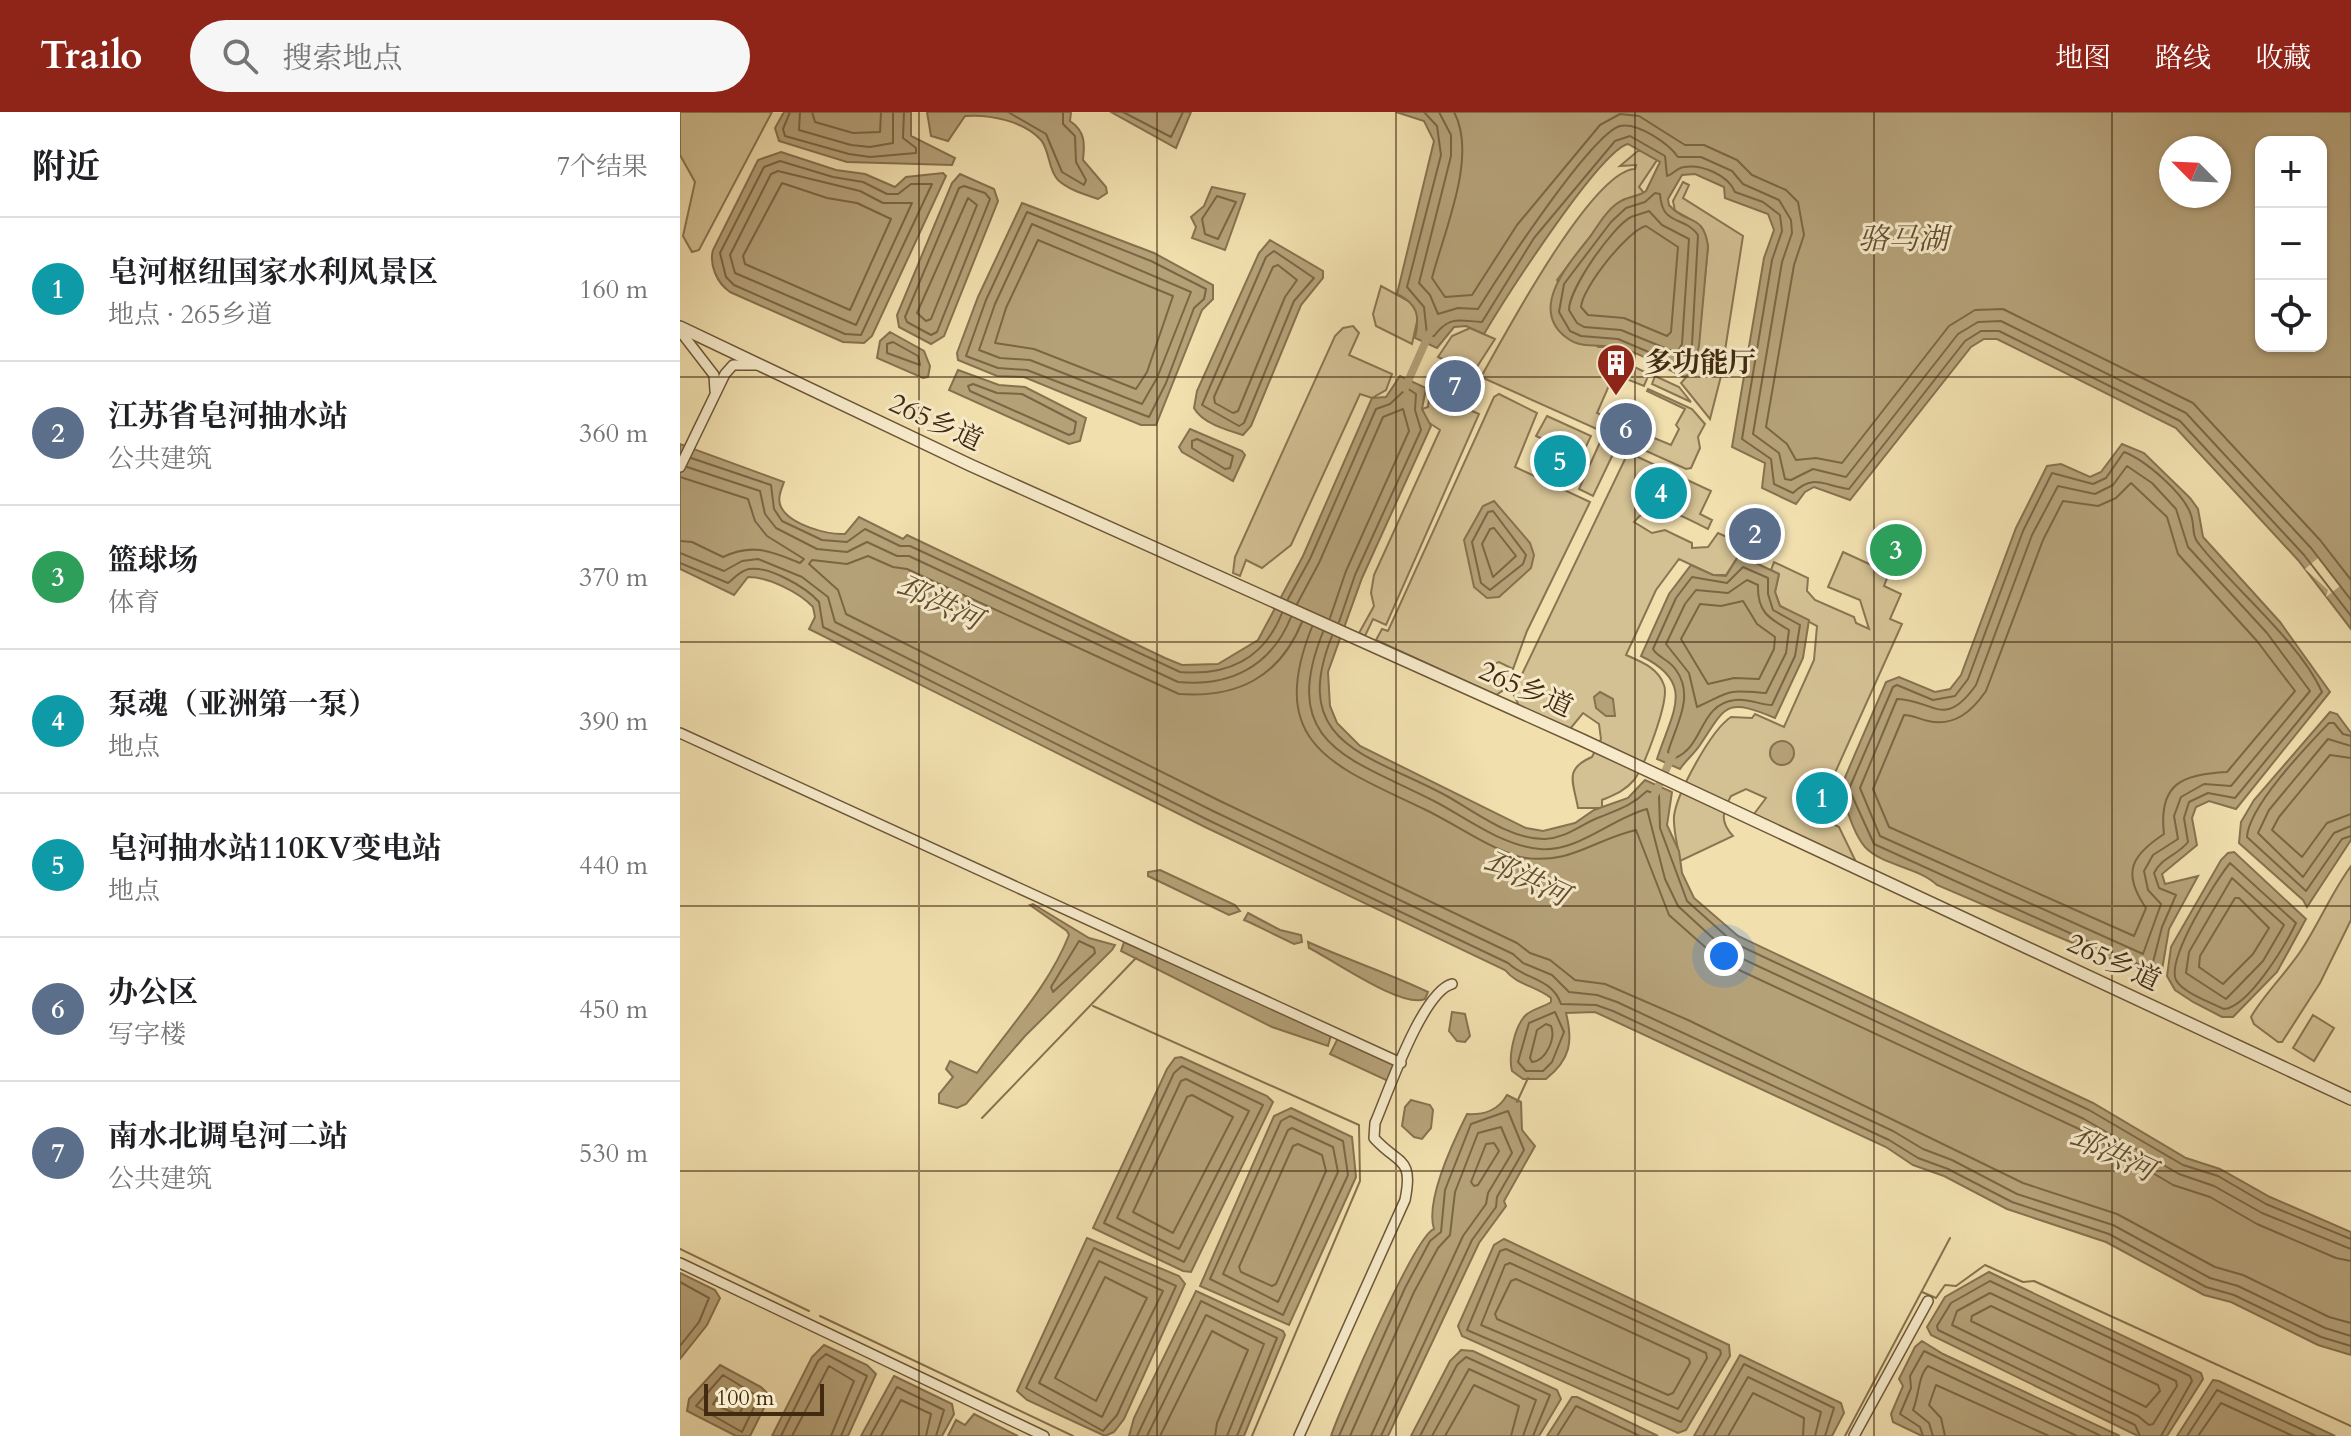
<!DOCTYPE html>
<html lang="zh">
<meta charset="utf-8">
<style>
:root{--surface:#fff;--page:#f6f6f6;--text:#202124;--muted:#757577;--line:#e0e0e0;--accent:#8f2418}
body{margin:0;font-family:Cardo,"Noto Serif SC",serif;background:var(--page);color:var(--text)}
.controls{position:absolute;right:24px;top:24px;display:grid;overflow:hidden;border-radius:16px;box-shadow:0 2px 6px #0004}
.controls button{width:72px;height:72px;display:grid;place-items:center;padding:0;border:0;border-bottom:2px solid var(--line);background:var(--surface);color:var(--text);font:40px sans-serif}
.compass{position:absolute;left:1479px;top:24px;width:72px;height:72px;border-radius:50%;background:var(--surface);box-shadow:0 2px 6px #0004;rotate:294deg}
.scale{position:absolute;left:24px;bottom:20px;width:120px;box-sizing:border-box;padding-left:8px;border:4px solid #412a10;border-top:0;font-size:22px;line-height:28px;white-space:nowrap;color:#412a10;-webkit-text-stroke:6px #f6eaca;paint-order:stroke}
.you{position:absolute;left:1044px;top:844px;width:28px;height:28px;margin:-20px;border:6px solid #fff;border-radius:50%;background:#1a73e8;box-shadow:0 0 0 12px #1a73e833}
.badge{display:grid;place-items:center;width:52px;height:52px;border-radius:50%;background:var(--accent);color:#fff;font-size:26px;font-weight:700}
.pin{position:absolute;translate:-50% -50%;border:4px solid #fff;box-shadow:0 2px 8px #0006}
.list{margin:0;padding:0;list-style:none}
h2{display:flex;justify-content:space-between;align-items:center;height:104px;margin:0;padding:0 32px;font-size:34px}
h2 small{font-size:26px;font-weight:400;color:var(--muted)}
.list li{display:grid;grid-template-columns:52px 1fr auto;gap:24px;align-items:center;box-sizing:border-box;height:144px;padding:0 32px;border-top:2px solid var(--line)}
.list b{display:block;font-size:30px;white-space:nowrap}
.list p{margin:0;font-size:26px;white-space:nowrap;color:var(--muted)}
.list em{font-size:26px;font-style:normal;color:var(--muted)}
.icon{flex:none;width:44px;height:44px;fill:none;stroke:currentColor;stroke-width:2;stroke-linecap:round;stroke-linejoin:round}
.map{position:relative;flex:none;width:1671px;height:1324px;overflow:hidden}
header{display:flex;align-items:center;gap:48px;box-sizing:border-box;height:112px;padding:0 40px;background:var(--accent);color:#fff}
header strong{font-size:38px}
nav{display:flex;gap:44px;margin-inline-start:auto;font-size:28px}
.search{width:560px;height:72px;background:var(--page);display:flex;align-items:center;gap:20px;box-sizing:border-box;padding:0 28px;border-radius:44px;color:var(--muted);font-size:30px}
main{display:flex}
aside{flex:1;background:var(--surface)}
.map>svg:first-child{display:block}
.green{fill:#d3c093;stroke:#8a7552;stroke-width:2}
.water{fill:#b5a178;stroke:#87714e;stroke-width:2;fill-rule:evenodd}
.pier{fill:#f1dfae}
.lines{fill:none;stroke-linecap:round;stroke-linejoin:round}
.shore{stroke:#7b6644;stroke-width:2}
.stream{stroke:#87714e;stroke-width:2}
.canal{stroke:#b5a178;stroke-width:8}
.minor-casing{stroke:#6d5738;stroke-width:12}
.tertiary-casing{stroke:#6d5738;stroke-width:14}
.minor{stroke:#f6eaca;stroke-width:9}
.tertiary{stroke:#f6eaca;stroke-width:11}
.grid{fill:none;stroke:#412a10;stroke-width:2;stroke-opacity:0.55}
.labels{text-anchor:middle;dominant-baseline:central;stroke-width:6;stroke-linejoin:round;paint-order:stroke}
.poi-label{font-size:28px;font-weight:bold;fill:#412a10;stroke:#f6eaca;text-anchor:start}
.street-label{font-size:28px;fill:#412a10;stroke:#f6eaca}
.water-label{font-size:30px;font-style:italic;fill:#644e2f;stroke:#f6eaca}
</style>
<header>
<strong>Trailo</strong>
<div class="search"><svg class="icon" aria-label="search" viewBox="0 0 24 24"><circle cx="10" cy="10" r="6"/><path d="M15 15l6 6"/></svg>搜索地点</div>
<nav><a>地图</a><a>路线</a><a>收藏</a></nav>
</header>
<main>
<aside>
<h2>附近<small>7个结果</small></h2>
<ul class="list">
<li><span class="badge" style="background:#0f9aa8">1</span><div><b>皂河枢纽国家水利风景区</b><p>地点 · 265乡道</p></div><em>160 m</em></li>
<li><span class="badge" style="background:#5c6f8a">2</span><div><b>江苏省皂河抽水站</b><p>公共建筑</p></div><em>360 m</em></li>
<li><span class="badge" style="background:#2e9e5b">3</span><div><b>篮球场</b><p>体育</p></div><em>370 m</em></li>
<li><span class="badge" style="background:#0f9aa8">4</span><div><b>泵魂（亚洲第一泵）</b><p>地点</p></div><em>390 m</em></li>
<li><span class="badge" style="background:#0f9aa8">5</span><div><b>皂河抽水站110KV变电站</b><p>地点</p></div><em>440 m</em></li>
<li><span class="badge" style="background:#5c6f8a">6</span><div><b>办公区</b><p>写字楼</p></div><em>450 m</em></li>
<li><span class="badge" style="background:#5c6f8a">7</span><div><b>南水北调皂河二站</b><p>公共建筑</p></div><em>530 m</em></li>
</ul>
</aside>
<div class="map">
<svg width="1671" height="1324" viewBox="0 0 1671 1324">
<rect width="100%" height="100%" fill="#f1dfae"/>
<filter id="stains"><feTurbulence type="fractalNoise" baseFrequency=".0025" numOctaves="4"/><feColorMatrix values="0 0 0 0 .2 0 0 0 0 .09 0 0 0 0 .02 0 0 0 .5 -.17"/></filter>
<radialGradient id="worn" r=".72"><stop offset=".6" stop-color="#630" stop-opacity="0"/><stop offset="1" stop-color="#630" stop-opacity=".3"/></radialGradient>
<path class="green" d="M0,0H92L19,138L12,140L3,124L15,70L0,43Z
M959,38L977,48L959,75L964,81L943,88L925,105L877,168L918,235H936L950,241L946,251L969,262L964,274L934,262L917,301L945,313L939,327L801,265C823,226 912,58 955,57L956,53L940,54Z
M1003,70L1009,73L1003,86L1063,124L1041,264L1030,307L1001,271L1016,254L1028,135C1024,111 1015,110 995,99L993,89Z
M701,174L734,192L738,205L732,232L696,214L693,202Z
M673,214L679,221L669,243L712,262L706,278L692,286L680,282L611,433L582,456L566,448L560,464L553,461L555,445L655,224L663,216Z
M790,216L815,227L793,261L758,245L772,224Z
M975,264L999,275L1011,290L972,272Z
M968,277L1012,297L1025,312L1018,325L1020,336L1011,356L1006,357L944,329L950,316L991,333L999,317L996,313L1005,297L967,279Z
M750,280L799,302L706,513L693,507L685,524L679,521L694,494L691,481L694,463L760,318L745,308L742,297L748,295Z
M819,282L857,301L835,355L910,390L847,519L833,557L819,550L814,552L812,558L829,566L825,577L816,583L696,528L702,517L708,519L814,285Z
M867,304L911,324L901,345L856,324Z
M921,328L934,340L913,384L899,377Z
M946,345H958L1031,379L1020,402L1032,408L1028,417C1005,406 974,384 954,410L972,421L985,418L1012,431V436L1028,435L1038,421L1056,429L1051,439L1059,443L1046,463H1033L999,447L976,478L946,543C962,550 978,556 984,573C990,588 964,655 954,668C945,679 934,683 922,688V696H898C893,669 884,657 912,645L921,627L919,612L903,601L890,617L839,594L833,581Z
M1205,420L1237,435L1228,455L1196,440Z
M1163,440L1209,461L1204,474L1221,482L1210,507L1222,512L1136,703L1159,715L1176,750L1074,702L1086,686L1066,677L1051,684C1042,700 1040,710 1053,724L1000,749C998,734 993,719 994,704C997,681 1031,618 1051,605L1072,606L1075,602L1104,615L1134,548L1137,514L1100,494L1095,480L1099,462L1091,458L1094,450L1128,466L1127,479L1135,488L1174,505L1176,511L1189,517L1180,488L1148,475Z
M1671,754V808L1640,871L1602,930H1598L1574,912L1571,905C1581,886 1606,861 1620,840C1639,812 1651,781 1671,754Z
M1633,903L1654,916L1634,949L1613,936Z"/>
<path class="water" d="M104,0H231V24L275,46L272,53L167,50L99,29L95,16Z
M247,0H391L390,9C405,19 405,31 403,48L426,75L427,81L418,87C404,82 389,78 378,68C368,58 370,39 361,28C344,9 309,2 285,4L268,29L251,24Z
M431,0H511L496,36Z
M716,0H1671V517L1618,448L1496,316L1317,227H1304L1291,235L1170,388L1134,375L1125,380L1116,392L1082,376L1085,351L1052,335L1084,146L1094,118L1088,102L1045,86L1044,75L1015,62L1002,63L988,87L989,93C1007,114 1023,100 1028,134L1019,234L1012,262L1004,265C982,255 958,239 935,235C919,232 901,237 887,226C847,197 890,150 910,125C918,113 929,94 943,88C951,84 958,85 966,79L980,50L948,32C919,39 823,190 804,222L786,214L774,215L757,236L735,226C740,204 738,192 717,182L754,29L744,9ZM1581,30H1641V234H1581ZM1491,36H1539V84H1491Z
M101,40L156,58L185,62L215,75L226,65L263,61L266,64L192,224L184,231L163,230L50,180C37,171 29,153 33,138L78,48Z
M280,62L314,77L318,89L264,224L251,232L219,215L217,203L272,71Z
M532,75L565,82L545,138L512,126L516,115L511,105L524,94Z
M342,91L474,141L533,173V187L522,198L476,313H461L344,265L317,264L278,248L277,241L298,185Z
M590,128L643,159V166L621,193L571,314L563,323C546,318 522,311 514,296L517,279L579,141Z
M210,220L244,239L250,254L248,265L243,266L197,246L200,229Z
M278,258L319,273L345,275L406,306L400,329L389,332L269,278Z
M720,264L746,276L742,297L751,314L682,466L648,560L650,594L657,611L680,634L846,716L863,719L895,711L914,698L948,686L965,668L992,680L987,713L999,739L1002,761L1014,786L1058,824L1413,991L1506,1046L1540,1057L1590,1085L1671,1120V1243L1638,1233L1551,1190L1524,1183L1426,1130L1327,1097L1264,1064L1233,1053L1206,1035L915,900L886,901C893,929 891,947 866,967H843L832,959C828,944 835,912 847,902C855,896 864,895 871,890V886C856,874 837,873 825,858L525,715L129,517L135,505L133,495C119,480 88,465 68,465L54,483L0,457V332L104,370C101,378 97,387 101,395C110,413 148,423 165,422L179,405L223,427L227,423L485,546L502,553L538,552L578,528L623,444L692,286L706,285Z
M510,317L562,339L565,343L553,369L502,340L499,335Z
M1442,332L1464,341L1510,386L1518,397L1523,425L1600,510L1650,580L1556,697L1529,689L1516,695L1512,706L1517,733L1482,762L1485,772L1518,764L1489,817L1482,858L1477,867L1257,773C1238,755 1203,754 1185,735C1173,721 1166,694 1160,677L1206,570L1219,565L1255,580L1270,577L1281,563L1336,416L1367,354L1381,352L1410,365L1421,360Z
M814,389L850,431L854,443L851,456L819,485L807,486L794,475L784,428L803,394Z
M1059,443L1099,462L1095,480L1100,494L1129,508L1123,546L1095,606C1045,585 1046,594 1020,633C1014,642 1006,648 1000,657L977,647C992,600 1017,571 961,544L989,482L1011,453L1033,463L1046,464Z
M920,580L933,587L935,604H926L916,596L914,585Z
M1650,600L1657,602L1671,621V728L1627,795L1623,788L1559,731L1561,710L1574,688Z
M1090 641a12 12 0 1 1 24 0a12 12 0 1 1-24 0Z
M1554,740L1626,807L1597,860L1553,905H1542L1513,890L1495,878L1487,864L1491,835L1541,748L1548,741Z
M480,758L555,793L560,799L549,803L468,764V760Z
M353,792L409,826L435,833L432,838L345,924L286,992L277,996L259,991V982L273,965L266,957L270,949L297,961C329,915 368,876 389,823L387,819L350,793Z
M568,801L600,818L621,823L622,830L614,832L571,811L564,808Z
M444,830L651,923L648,934L592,915L441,839Z
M628,830C668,848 708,861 748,880L745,887C722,897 652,847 629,836Z
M772,900L785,902L790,924L785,930L777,929L769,919Z
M658,926L714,952L708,969L650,942Z
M501,945L587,984L593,990L511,1160L503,1159L413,1116L487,957L495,946Z
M827,983L841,990L842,1018L855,1034L824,1089L826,1094L799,1131L708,1324H651C661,1295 735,1123 754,1117C745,1089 774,1028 787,1002C804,1003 818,999 827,983Z
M731,988L750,993L753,998L751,1016L742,1027L734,1025L722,1014L725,995Z
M611,996L672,1025L676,1065L609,1213L520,1174L594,1004Z
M407,1126L499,1164L505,1172L444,1307L434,1320L425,1324L347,1288L337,1279Z
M824,1127L1049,1233L1050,1244L1006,1318L998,1321L782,1224L778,1214L814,1133Z
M1309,1160L1521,1261L1523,1267L1487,1324H1458L1251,1223L1247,1215L1265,1185Z
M0,1161L35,1178L40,1186L27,1213L0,1247Z
M516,1179L603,1219L605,1223L564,1324H449L454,1306Z
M1242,1229L1263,1242L1440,1324H1242L1213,1310L1211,1302L1223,1274L1219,1267L1235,1235Z
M144,1233L187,1253L196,1262L168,1324H92L132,1245Z
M781,1238L793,1239L877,1278L881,1287L859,1324H731L770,1249Z
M1060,1243L1161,1291L1164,1301L1152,1324H1014Z
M40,1253L81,1275L90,1284L70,1324H56L7,1299L9,1287Z
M214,1264L272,1292L274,1302L262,1324H181Z
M1533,1268L1539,1269L1655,1324H1497Z
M892,1285H897L978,1324H867Z
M294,1302L338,1324H268L276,1308L285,1313Z"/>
<path class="pier" d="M1638,446L1660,474L1646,485L1648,478L1625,457Z"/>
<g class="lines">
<path class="shore" d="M110,0L103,17L105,24L169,42L190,45L236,41V36L223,26L224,0
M120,0L119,18L171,33L190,35L213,31V0
M132,0L135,10L173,21L200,20L201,0
M328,0L366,22L382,60L404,73L406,68L396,50L395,24L383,12V0
M443,0L491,25L503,0
M744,0L757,14L761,43L727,175L744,195L747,223L754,224C770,203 779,209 802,210L854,126L935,29L950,24L985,44L987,64C994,62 996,56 1004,55C1022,52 1048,63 1055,80L1083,90L1100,103L1102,119L1092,148L1062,327L1091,347L1094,372L1113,381C1134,361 1144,374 1169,377L1285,229L1301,219H1319L1500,309L1624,443L1671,504
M759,0L771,23V44L739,171L750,183L758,202L778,196L798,197C818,165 910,23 940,14C958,10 989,32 998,45H1021L1052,59L1063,72L1099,88L1111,108L1112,121L1102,150L1073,322L1099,341L1105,367L1111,368L1133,357L1166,365L1278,222L1298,210L1321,209L1506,301L1631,436L1671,488
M774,0C798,44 764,119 752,166L765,185L792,183L837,113L920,13L940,2L959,4L1005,33H1024L1057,48L1072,63L1106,78L1118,90L1124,123L1114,153L1086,315L1107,332L1116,348L1136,346L1162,351L1269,214L1295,198L1323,197L1513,291L1640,428L1671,468
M100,49L153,65L183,70L207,82H218L231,72H252L181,223L165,222L54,173L46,165L40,141L84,55Z
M98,59L180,79L203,91H232L176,213L55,161L50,143L91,62Z
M102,71L147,86L177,91L211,107L170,198L65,152L63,144Z
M284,74L305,81L310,87L257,220L251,223L227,210L225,205L279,76Z
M975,81L980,82C982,115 1004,103 1018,123L1012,233L1004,255L938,227L901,224L890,219L879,200L884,172L931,110L946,96L965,90Z
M537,84L556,90L538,127L525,122L522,107Z
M288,86L297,93L251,207L246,209L237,201Z
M969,99L982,113L1009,127L1002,232L997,241L941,218L904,215L897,211L889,198C889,177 932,115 951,105C956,103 964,101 969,99Z
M347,100L471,149L526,177L524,187L514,196L486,271L469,305L347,258L318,256L286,244L306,188Z
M352,112L511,180L477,266L462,292L350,248L320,246L299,238L315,192Z
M966,114L998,135L991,220L987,224L944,206L908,203L901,195C902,176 948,118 966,114Z
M358,128L493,184L467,260L456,277L354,237L315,231L326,196Z
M594,139L634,166L614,189L564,311L559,314L522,293L586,145Z
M598,153L617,168L605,185L558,299L553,301L535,291L534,285L593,155Z
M213,230L238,244L240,253L207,241V232Z
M293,272L317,281L342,282L396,310L394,321L389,323L290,279L288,274Z
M517,327L553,344L550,356L545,357L512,336V329Z
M1444,340C1465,348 1504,381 1511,403C1515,414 1511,423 1519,432C1554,477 1619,529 1642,580L1555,686L1528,681L1509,690L1504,706L1508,730C1498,743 1482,745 1474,761L1479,776L1496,783L1482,815L1471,858L1194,732L1169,677L1213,575L1217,573L1253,588L1275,584L1288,567L1343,419L1372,361L1413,372L1426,366Z
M11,346L91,373L94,397L102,409L142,428L167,430L185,417L220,434H230L500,560C547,564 584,547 602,501
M1447,354L1472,371L1496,397L1508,435L1587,521L1630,579L1551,674L1524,672L1501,685L1494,704L1498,727L1473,743L1464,759L1468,778L1481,792L1463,842L1200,724L1180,676L1217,587C1254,588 1264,618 1296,573L1352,423L1378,374L1415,382L1433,373Z
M7,355L80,379L85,402L96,416L137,437L167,440L187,430L217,444H229L498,570C549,575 591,555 611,505
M0,365L68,387L75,409L87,424L124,447L120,451C90,439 73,431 43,445L12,430L0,429
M1451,371L1487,405L1498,442L1577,529L1615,579L1547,660C1503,662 1478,671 1484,722C1452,743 1441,760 1466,796L1454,824L1209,715L1193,677L1224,603C1232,603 1239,607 1248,609C1275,615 1292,599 1306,579L1363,428L1383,389L1418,394L1436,386Z
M813,399L846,443L843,452L810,478L801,471L792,430L808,400Z
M814,416L836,444L813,465L802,432L810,417Z
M0,441L44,459L62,449L78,447L122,465L148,485L155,510L533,699L833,842L843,851L872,863L889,880L917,883L937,890L1213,1019L1243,1037L1272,1048L1337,1082L1433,1113L1530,1166L1558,1174L1645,1216L1671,1224
M0,451L48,471C54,467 59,459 69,457C89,454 126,475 139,490L143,515L528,708L828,851C846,868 872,866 881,892L916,893L933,899L1209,1028L1238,1046L1268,1057L1332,1090L1429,1122L1526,1175L1554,1183L1641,1225L1671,1234
M1063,455L1088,466V482L1093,498L1120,513L1115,544L1092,593C1080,593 1068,586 1055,588C1019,592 1024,635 995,646L988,640C996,613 1015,584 996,558C990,548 977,545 973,537L996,486L1012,465L1047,471Z
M1067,468L1078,473C1077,499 1088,506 1109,518L1106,541L1086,581C1043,578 1054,578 1017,595L1009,561L986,532L1005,492L1016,478L1048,481Z
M608,487L630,447L696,297L710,292L727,276L736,282L735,298L741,318L675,463L659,510
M1063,489L1077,512L1095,525L1094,537L1079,567L1054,566L1028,572L1001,527L1020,492L1041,494Z
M617,492L639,451L703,305L723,297L729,319L666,459L650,506
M622,510C599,566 557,586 499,582L227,457L213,455L188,444L167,452L132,448L129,452L158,478L166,502L538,688L837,831L850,841L870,848L895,868L925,872L1008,908L1343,1071L1437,1102L1535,1155L1563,1163L1649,1205L1671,1211
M632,515C584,634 657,655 746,698C777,713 806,735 840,745C890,754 912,728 956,718L989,803L1042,850L1399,1017L1493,1073L1530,1085L1577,1112L1656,1146L1671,1149
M643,520C597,634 673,647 754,689C787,706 822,734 860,737C899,740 932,706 967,697L985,767L998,794L1048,840L1404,1007L1499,1062L1534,1074L1582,1101L1671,1137
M652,524C608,633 691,643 765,683C794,699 830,728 865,727C887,726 901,712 920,705C940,697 951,694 967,679L979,683L980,716L1007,789L1054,831L1409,998L1503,1053L1538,1064L1586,1092L1671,1127
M1671,624L1663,622L1654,611H1649C1626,635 1569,694 1567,725L1626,779L1662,727L1671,724
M1671,634L1648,627L1589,698L1578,721L1623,765L1654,721L1671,714
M1671,646L1650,643L1599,705L1592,718L1622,745L1647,711L1671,702
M1550,751L1616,811C1606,832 1569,895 1544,897C1532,891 1503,881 1496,868C1486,847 1536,768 1550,751Z
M1552,766L1604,813L1583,849L1546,887L1506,861L1509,840Z
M1555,786H1559L1589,816L1573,842L1543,872L1519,855L1520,844Z
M399,829L414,836L415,841L373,880L371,875Z
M875,900L884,920L872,950L863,959H846L838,950L849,911Z
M866,912L871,914C876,926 866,949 852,950L850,946L857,918Z
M502,954L583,993L504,1150L424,1111L494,961Z
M506,967L569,999L499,1137L437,1106L501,969Z
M512,983L553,1005L493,1121L453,1100L507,985Z
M610,1004L663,1029L668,1063L603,1203L530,1167L601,1009Z
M612,1016L653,1035L658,1060L598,1190L543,1162L608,1018Z
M814,1031L819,1039L798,1073L794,1074L791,1070L806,1032Z
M618,1032L642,1043L646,1059L596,1172L592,1174L561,1160L559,1155L613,1034Z
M414,1136L496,1174L437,1303L423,1319L346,1276Z
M826,1137L1040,1238L1041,1242L1001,1310L787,1218L820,1139Z
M419,1149L483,1179L422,1305L359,1271Z
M830,1151L1026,1241L1027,1246L998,1297L801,1213L825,1153Z
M425,1165L467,1186L416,1289L375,1266Z
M836,1167L1009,1247L1010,1251L993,1281L988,1283L817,1207L815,1202L831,1169Z
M0,1170L29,1186L19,1210L0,1234
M1310,1181L1496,1269L1497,1274L1473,1312L1469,1313L1458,1304L1272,1213L1277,1199Z
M1311,1194L1478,1273L1480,1279L1466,1295L1291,1209L1292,1204Z
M43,1263L79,1285L62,1320L16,1294Z
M44,1276L66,1287L59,1303L33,1292Z
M101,1324L138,1249L146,1242L187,1264L161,1324
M112,1324L149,1254L174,1269L151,1324
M190,1324L217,1275L264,1298L256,1324
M201,1324L221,1288L251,1302L246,1324
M457,1324L521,1189L597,1226L557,1324
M467,1324L526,1203L584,1232L547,1324
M480,1324L532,1219L568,1238L537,1311L535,1324
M659,1324L725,1176L750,1129L761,1120L765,1078L791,1012L828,999L844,1038L817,1085L816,1095L792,1128L701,1324
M670,1324L734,1180L758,1136L770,1123L775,1080L798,1021L821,1015L832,1041L808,1081L806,1092L783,1124L691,1324
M740,1324L777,1253L786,1245L870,1283L853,1324
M752,1324L789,1257L856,1288L843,1324
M765,1324L794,1273L839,1294L831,1324
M877,1324L896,1294L960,1324
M1023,1324L1064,1252L1154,1296L1145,1324
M1034,1324L1068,1265L1141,1300L1135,1324
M1048,1324L1073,1281L1124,1306L1123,1324
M1243,1324L1240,1315L1220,1302L1231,1276L1230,1264L1244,1239L1421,1324
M1253,1324L1249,1311L1233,1298C1239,1284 1238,1264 1248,1254L1397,1324
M1265,1324L1261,1306L1249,1293L1256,1273L1369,1324
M1460,1324L1455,1313L1258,1218L1257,1214L1271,1191L1310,1169L1510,1264L1512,1269L1481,1324
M1507,1324L1537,1278L1636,1324
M1518,1324L1541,1291L1613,1324"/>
<path class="stream" d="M413,894L679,1013L680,1069L572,1324
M837,990L848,966
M302,1006L456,846
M0,1137L129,1199
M1242,1180L1256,1186L1265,1173L1276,1174L1305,1153L1343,1170L1354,1169L1671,1314
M140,1204L393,1324
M1165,1324L1270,1126"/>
<path class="canal" d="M725,276L749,222
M974,684L993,642"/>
<defs>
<path id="minor" d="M0,219L34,263L35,279
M0,355L45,262L53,253H76
M0,621L721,951
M0,1151L364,1324
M619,1324L725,1088C734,1044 718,1053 694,1026L695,1011C708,981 742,880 772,872
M1174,1324L1248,1189"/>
<path id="tertiary" d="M0,215L290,353L900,627L1671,987"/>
</defs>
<use href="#minor" class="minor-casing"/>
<use href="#tertiary" class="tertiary-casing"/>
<use href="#minor" class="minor"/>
<use href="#tertiary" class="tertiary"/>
</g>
<path class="grid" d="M239,0V1324M477,0V1324M716,0V1324M955,0V1324M1194,0V1324M1432,0V1324M0,265H1671M0,530H1671M0,794H1671M0,1059H1671"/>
<defs>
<symbol id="building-pin" viewBox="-11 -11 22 30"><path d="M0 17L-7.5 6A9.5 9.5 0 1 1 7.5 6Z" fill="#8f2418" stroke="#f6eaca"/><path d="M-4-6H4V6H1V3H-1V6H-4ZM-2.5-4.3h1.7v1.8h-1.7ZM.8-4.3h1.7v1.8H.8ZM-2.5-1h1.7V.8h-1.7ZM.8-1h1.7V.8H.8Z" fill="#fff"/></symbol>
</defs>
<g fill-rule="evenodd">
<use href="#building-pin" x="914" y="229" width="44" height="60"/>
</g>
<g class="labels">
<g class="poi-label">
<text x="964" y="251">多功能厅</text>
</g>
<g class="street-label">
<text transform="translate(256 310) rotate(25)">265乡道</text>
<text transform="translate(846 577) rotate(24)">265乡道</text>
<text transform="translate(1434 850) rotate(25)">265乡道</text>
</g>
<g class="water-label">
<text x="1223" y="127">骆马湖</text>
<text transform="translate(259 491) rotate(25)">邳洪河</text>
<text transform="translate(846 767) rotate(25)">邳洪河</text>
<text transform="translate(1432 1042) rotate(25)">邳洪河</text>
</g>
</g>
<rect width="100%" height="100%" filter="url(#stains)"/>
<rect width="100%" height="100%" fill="url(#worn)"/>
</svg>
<div class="controls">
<button>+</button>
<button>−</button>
<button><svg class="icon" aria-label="locate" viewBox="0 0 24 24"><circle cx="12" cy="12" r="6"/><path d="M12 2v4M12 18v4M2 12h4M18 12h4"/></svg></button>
</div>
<svg class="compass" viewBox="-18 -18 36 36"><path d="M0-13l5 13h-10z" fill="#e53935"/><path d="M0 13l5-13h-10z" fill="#757577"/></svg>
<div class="scale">100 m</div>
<div class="you"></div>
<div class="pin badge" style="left:1142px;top:686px;background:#0f9aa8">1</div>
<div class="pin badge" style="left:1075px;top:422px;background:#5c6f8a">2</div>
<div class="pin badge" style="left:1216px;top:438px;background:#2e9e5b">3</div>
<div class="pin badge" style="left:981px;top:381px;background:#0f9aa8">4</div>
<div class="pin badge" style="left:880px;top:349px;background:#0f9aa8">5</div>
<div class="pin badge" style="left:946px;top:317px;background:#5c6f8a">6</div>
<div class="pin badge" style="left:775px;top:274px;background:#5c6f8a">7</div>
</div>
</main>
